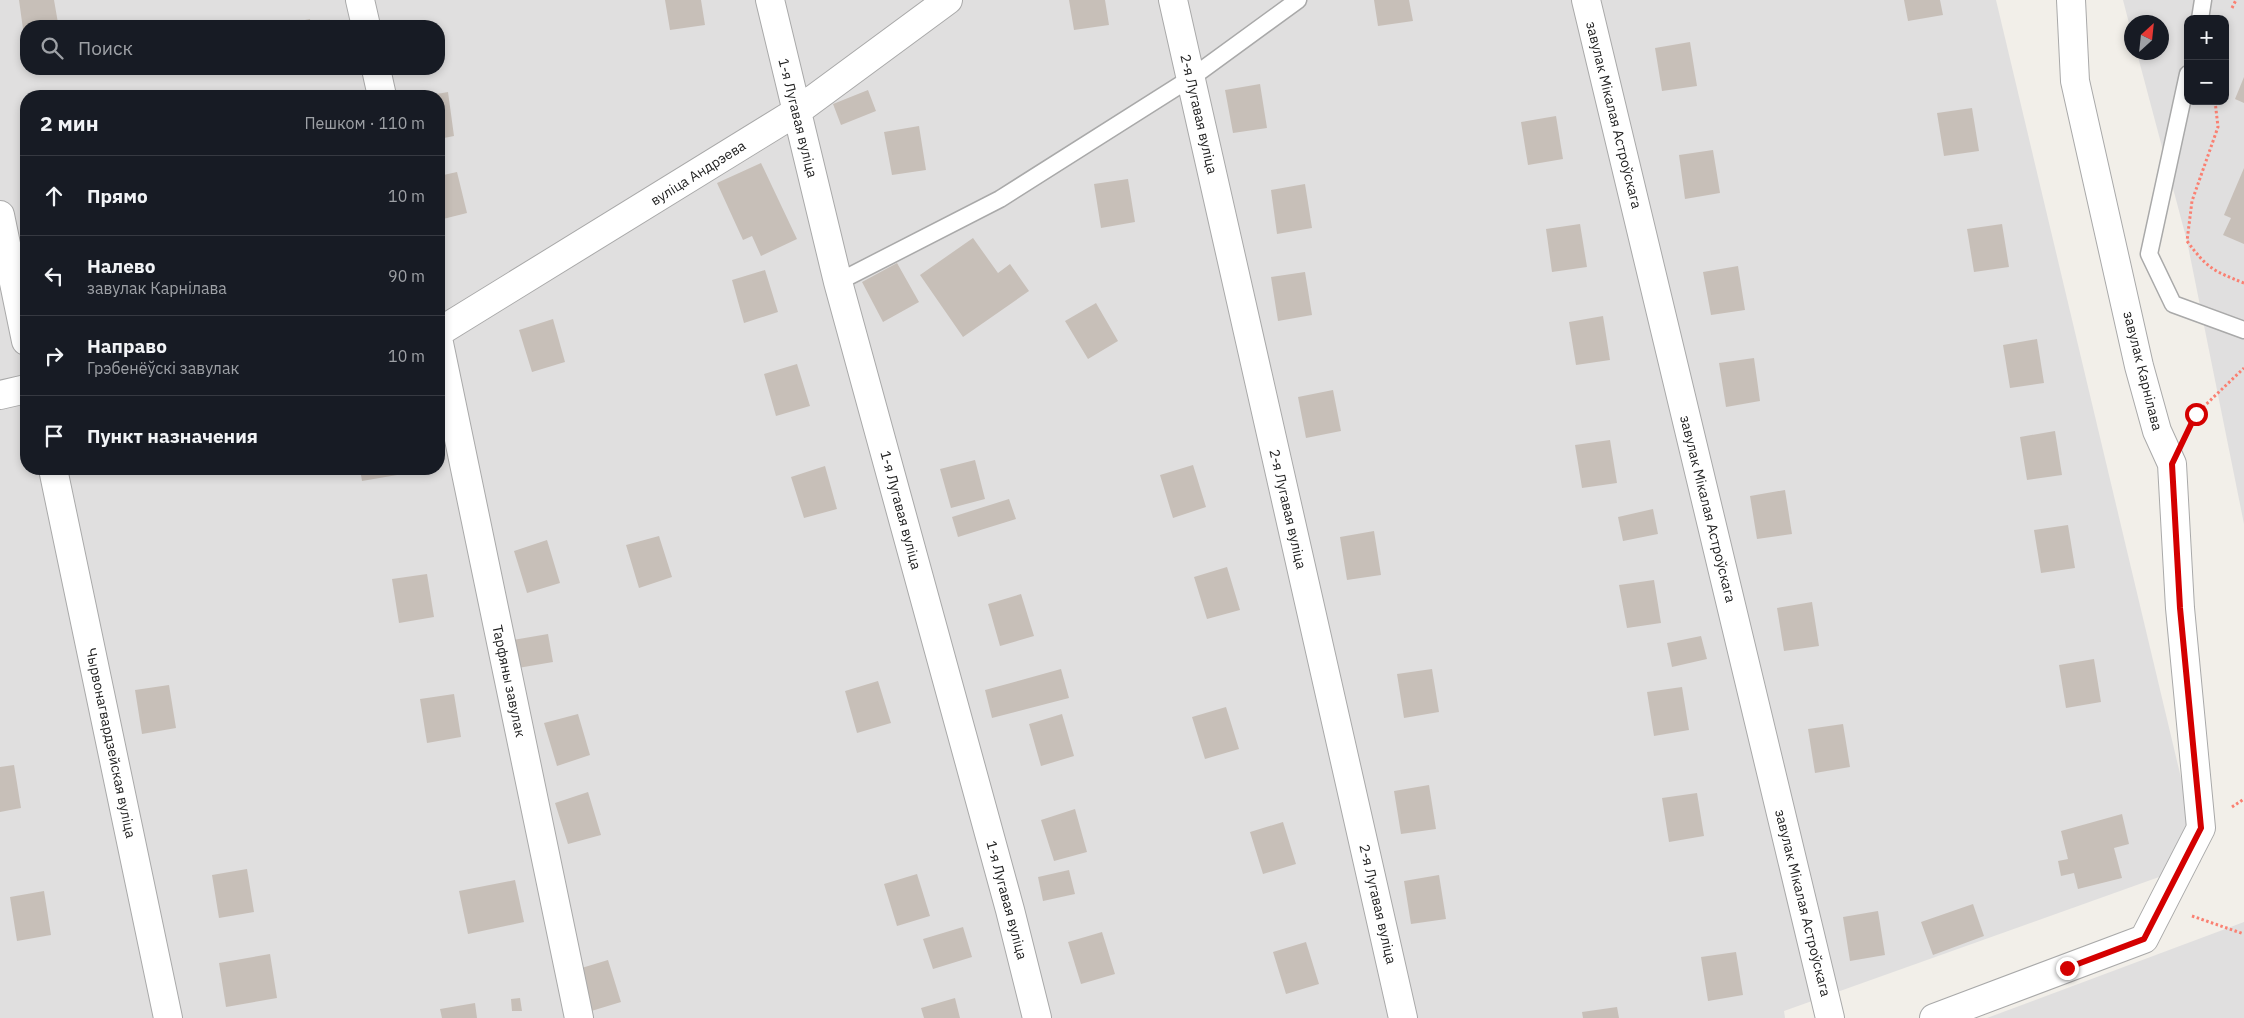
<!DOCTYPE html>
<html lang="ru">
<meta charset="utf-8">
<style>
:root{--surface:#171b24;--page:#242831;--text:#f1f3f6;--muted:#9ea1a6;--line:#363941}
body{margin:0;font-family:"IBM Plex Sans",sans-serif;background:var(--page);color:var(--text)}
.controls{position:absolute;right:15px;top:15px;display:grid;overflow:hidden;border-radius:10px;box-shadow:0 2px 8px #0003}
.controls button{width:45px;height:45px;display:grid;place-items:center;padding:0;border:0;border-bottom:1px solid var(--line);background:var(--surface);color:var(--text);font:25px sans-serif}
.compass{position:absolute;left:2124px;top:15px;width:45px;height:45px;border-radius:50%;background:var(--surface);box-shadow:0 2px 8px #0003;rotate:27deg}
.stop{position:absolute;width:15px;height:15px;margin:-11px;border:4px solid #d40000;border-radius:50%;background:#fff}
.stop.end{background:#d40000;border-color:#fff;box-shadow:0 1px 5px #0008}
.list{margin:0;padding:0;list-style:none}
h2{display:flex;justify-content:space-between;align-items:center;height:65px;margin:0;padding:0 20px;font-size:21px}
h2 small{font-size:16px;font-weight:400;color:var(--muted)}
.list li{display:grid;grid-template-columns:32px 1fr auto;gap:15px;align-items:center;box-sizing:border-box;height:80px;padding:0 20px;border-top:1px solid var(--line)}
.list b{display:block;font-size:19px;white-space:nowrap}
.list p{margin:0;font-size:16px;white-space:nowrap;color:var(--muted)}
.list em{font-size:16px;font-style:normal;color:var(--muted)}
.icon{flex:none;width:28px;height:28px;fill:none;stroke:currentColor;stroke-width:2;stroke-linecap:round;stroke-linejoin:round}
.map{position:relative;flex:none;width:2244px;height:1018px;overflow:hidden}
.search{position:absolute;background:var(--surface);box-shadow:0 2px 8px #0003;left:20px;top:20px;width:425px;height:55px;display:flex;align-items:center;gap:12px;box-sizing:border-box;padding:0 18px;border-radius:20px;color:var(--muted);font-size:19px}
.panel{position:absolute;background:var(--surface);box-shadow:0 2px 8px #0003;left:20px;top:90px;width:425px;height:385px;border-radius:20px}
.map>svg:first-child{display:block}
.residential{fill:#e0dfdf;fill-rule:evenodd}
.building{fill:#c7bfb8}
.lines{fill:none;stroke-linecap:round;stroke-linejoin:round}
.service-casing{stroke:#a9a9a9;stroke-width:19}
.minor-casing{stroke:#a9a9a9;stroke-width:30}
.path{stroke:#fa8072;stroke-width:3;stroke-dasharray:2.5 2.5;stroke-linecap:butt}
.service{stroke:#fff;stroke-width:16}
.minor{stroke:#fff;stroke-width:28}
.route{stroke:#d40000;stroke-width:6}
.labels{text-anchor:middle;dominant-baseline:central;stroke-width:4.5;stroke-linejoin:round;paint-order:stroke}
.street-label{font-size:14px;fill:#222;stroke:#fff}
</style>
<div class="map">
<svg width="2244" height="1018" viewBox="0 0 2244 1018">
<rect width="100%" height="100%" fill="#f2efe9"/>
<path class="residential" d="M0,0H1996L2201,862L1784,1011L1785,1018H0ZM26,26H439V69H26ZM26,96H439V469H26Z
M2123,0H2244V524L2187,241L2137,53L2162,52V22H2132L2131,31ZM2188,19H2225V101H2188Z
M2244,922V1018H1987Z"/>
<path class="building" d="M19,0H54L58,23L26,26V29H23Z
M665,0H701L705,25L670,30Z
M1069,0H1105L1109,25L1074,30Z
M1374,0H1409L1413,21L1378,26Z
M1904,0H1940L1943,15L1908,21Z
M310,19L311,26H279V25Z
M1690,42L1697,86L1662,91L1655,48Z
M2244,77V103L2235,99Z
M1260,84L1267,128L1233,133L1225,90Z
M868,90L876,111L841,125L833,104Z
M448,92L454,136L439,139V96L431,95Z
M1972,108L1979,151L1944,156L1937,113Z
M1556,116L1563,159L1528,165L1521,122Z
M919,126L926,170L892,175L884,132Z
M1713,150L1720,193L1685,199L1679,155Z
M761,163L797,239L761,256L752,236L743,240L717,183Z
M2244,168V244L2223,235L2231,218L2224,215Z
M457,172L467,213L439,220V176Z
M1128,179L1135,222L1101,228L1094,184Z
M1305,184L1312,228L1277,234L1271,190Z
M1580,224L1587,267L1552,272L1546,229Z
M2002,224L2009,267L1974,272L1967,229Z
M973,238L998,273L1010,264L1029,291L963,337L920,275Z
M897,263L919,302L883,322L862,282Z
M1738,266L1745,310L1711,315L1703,272Z
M765,270L778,312L744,323L732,280Z
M1305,272L1312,315L1278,321L1271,277Z
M1096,303L1118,341L1088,359L1065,321Z
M1603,316L1610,360L1576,365L1569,322Z
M553,319L565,362L532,372L519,330Z
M2037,339L2044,383L2010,388L2003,345Z
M1754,358L1760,401L1726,407L1719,363Z
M797,364L810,406L776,416L764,374Z
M1333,390L1341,431L1306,438L1298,397Z
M2055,431L2062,475L2027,480L2020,437Z
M1610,440L1617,483L1582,488L1575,445Z
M975,460L985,499L951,508L940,469Z
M1193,465L1206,507L1173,518L1160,475Z
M825,466L837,509L804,518L791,477Z
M360,469H396L397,475L362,481Z
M1785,490L1792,534L1757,539L1750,496Z
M1009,499L1016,519L958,537L952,517Z
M1653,509L1658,534L1623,541L1618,517Z
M2068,525L2075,568L2041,573L2034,530Z
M1374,531L1381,575L1347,580L1340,537Z
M659,536L672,577L639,588L626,545Z
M547,540L560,583L527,593L514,551Z
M1227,567L1240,610L1207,619L1194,577Z
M427,574L434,617L399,623L392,579Z
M1654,580L1661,623L1627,628L1619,585Z
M1021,594L1034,636L1000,646L988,604Z
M1812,602L1819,646L1784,651L1777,608Z
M548,634L553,662L518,668L513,640Z
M1701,636L1707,659L1672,667L1667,643Z
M2094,659L2101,702L2066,708L2059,665Z
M1061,669L1069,698L992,718L985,690Z
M1432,669L1439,712L1404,718L1397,674Z
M878,681L891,723L857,733L845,691Z
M169,685L176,728L142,734L135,690Z
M1682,687L1689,730L1654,736L1647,692Z
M454,694L461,737L427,743L420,699Z
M1226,707L1239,749L1205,759L1192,717Z
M578,714L590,755L557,766L544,723Z
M1062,714L1074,756L1041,766L1029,724Z
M1843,724L1850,767L1815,773L1808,729Z
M14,765L21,808L0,812V767Z
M1429,785L1436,829L1401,834L1394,791Z
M588,792L601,835L568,844L555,803Z
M1697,793L1704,836L1669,842L1662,798Z
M1075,809L1087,852L1054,861L1041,820Z
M2122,814L2129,844L2114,848L2122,878L2078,889L2074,873L2061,876L2058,861L2068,859L2061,831Z
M1283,822L1296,864L1263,874L1250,832Z
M247,869L254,912L219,918L212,875Z
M1069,870L1075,894L1043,901L1038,877Z
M917,874L930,916L897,926L884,884Z
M1439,875L1446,919L1411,924L1404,881Z
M515,880L524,922L468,934L459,891Z
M44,891L51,935L17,941L10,897Z
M1973,904L1984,936L1933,955L1921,922Z
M1878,911L1885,955L1850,961L1843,917Z
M963,927L972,957L933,969L923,939Z
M1102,932L1115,974L1081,984L1068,942Z
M1306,942L1319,984L1286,994L1273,952Z
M1736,952L1743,995L1708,1001L1701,957Z
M270,954L277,998L226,1007L219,963Z
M608,960L621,1002L588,1012L575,970Z
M520,998L522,1011H512L511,999Z
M955,998L960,1018H924L921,1008Z
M475,1003L477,1018H442L440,1009Z
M1617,1007L1619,1018H1583L1582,1012Z"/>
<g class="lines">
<defs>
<path id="service" d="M2200,19L2203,0
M2188,74L2149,254L2173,304L2244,330
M838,282L1000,199L1191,78L1298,0"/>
<path id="minor" d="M360,0L366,26
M770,0L838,282L1010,910L1037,1018
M1173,0L1403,1018
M1586,0L1830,1018
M376,69L382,96
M0,215L26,341
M439,332L796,112L948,0
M439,343L579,1018
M0,395L26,389
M53,469L168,1018
M1934,1018L2144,939L2201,828L2180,608L2172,464L2157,431L2139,366L2075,81L2071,0"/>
</defs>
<use href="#service" class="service-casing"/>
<use href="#minor" class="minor-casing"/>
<path class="path" d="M2232,8L2236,0
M2215,101L2218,127L2192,201L2187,241C2207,268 2213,271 2244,283
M2191,423L2196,414L2244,368
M2232,807L2244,799
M2192,916L2244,934"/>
<use href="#service" class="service"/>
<use href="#minor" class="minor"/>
</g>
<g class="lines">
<path class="route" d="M2067,968L2144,939L2201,828L2180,608L2172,464L2196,414"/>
</g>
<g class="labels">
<g class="street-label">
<text transform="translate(1199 114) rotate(77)">2-я Лугавая вуліца</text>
<text transform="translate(1614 115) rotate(76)">завулак Мікалая Астроўскага</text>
<text transform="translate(798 118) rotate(76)">1-я Лугавая вуліца</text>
<text transform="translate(698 173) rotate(-32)">вуліца Андрэева</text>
<text transform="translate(2143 371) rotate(76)">завулак Карнілава</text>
<text transform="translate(1288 509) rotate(77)">2-я Лугавая вуліца</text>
<text transform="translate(1708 509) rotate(76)">завулак Мікалая Астроўскага</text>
<text transform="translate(901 510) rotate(75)">1-я Лугавая вуліца</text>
<text transform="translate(509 681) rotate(78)">Тарфяны завулак</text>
<text transform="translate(111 743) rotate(78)">Чырвонагвардзейская вуліца</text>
<text transform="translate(1007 900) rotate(75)">1-я Лугавая вуліца</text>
<text transform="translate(1803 903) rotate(76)">завулак Мікалая Астроўскага</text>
<text transform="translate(1378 904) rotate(77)">2-я Лугавая вуліца</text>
</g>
</g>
</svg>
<div class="controls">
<button>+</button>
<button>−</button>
</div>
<svg class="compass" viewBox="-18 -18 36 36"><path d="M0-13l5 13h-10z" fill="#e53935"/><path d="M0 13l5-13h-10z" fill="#9ea1a6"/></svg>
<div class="stop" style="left:2196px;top:414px"></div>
<div class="stop end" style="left:2067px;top:968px"></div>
<div class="search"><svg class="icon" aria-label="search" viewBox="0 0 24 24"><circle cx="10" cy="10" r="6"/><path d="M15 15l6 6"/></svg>Поиск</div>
<section class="panel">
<h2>2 мин<small>Пешком · 110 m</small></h2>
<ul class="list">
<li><svg class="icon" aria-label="ahead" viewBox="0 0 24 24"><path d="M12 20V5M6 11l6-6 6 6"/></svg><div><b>Прямо</b></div><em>10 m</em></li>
<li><svg class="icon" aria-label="left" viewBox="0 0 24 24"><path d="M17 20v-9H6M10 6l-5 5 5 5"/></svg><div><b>Налево</b><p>завулак Карнілава</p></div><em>90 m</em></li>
<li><svg class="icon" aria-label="right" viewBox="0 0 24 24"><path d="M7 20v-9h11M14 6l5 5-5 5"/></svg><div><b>Направо</b><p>Грэбенёўскі завулак</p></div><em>10 m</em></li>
<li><svg class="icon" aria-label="arrive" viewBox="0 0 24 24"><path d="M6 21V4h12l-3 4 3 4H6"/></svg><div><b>Пункт назначения</b></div></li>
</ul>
</section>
</div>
